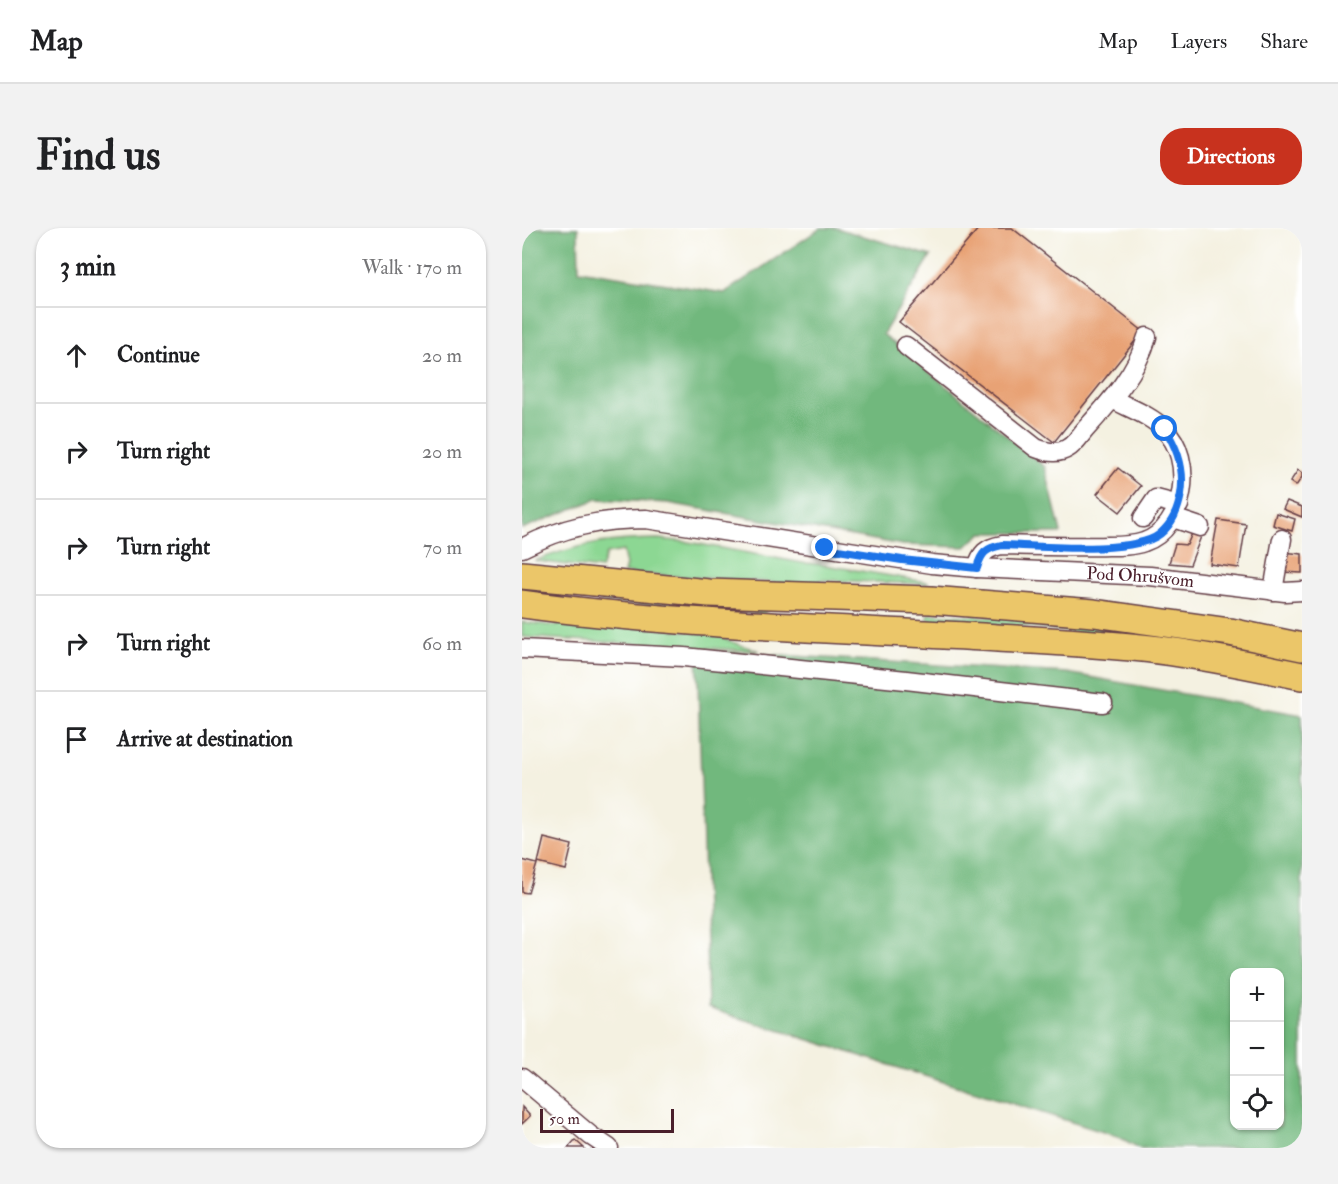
<!DOCTYPE html>
<meta charset="utf-8">
<style>
:root{--surface:#fff;--page:#f2f2f2;--text:#202124;--muted:#757577;--line:#e0e0e0;--accent:#c8321e}
body{margin:0;font-family:"IM FELL Double Pica",serif;background:var(--page);color:var(--text)}
.controls{position:absolute;right:18px;bottom:18px;display:grid;overflow:hidden;border-radius:12px;box-shadow:0 2px 4px #0004}
.controls button{width:54px;height:54px;display:grid;place-items:center;padding:0;border:0;border-bottom:2px solid var(--line);background:var(--surface);color:var(--text);font:30px sans-serif}
.scale{position:absolute;left:18px;bottom:15px;width:134px;box-sizing:border-box;padding-left:6px;border:3px solid #4a1f2b;border-top:0;font-size:16px;line-height:21px;white-space:nowrap;color:#4a1f2b;-webkit-text-stroke:4px #fff;paint-order:stroke}
.stop{position:absolute;width:18px;height:18px;margin:-14px;border:4px solid #1a73e8;border-radius:50%;background:#fff}
.stop.end{background:#1a73e8;border-color:#fff;box-shadow:0 2px 6px #0008}
.list{margin:0;padding:0;list-style:none}
h2{display:flex;justify-content:space-between;align-items:center;height:78px;margin:0;padding:0 24px;font-size:26px}
h2 small{font-size:20px;font-weight:400;color:var(--muted)}
.list li{display:grid;grid-template-columns:39px 1fr auto;gap:18px;align-items:center;box-sizing:border-box;height:96px;padding:0 24px;border-top:2px solid var(--line)}
.list b{display:block;font-size:22px;white-space:nowrap}
.list em{font-size:20px;font-style:normal;color:var(--muted)}
.icon{flex:none;width:33px;height:33px;fill:none;stroke:currentColor;stroke-width:2;stroke-linecap:round;stroke-linejoin:round}
.map{position:relative;flex:none;width:780px;height:920px;overflow:hidden;border-radius:24px}
header{display:flex;align-items:center;gap:36px;box-sizing:border-box;height:84px;padding:0 30px;background:var(--surface);border-bottom:2px solid var(--line)}
header strong{font-size:28px}
nav{display:flex;gap:33px;margin-inline-start:auto;font-size:21px}
.intro{display:flex;align-items:center;justify-content:space-between;box-sizing:border-box;height:144px;padding:0 36px}
h1{margin:0;font-size:42px}
.button{padding:15px 27px;border-radius:24px;background:var(--accent);color:#fff;font-size:21px;font-weight:700}
main{display:flex;gap:36px;padding:0 36px}
aside{flex:1;background:var(--surface);border-radius:24px;box-shadow:0 2px 4px #0004}
.map>svg:first-child{display:block}
.green{fill:#8cd793;stroke:#6b7b5f;stroke-width:1.5}
.forest{fill:#71b87d;stroke:#5e6c54;stroke-width:1.5;fill-rule:evenodd}
.building{fill:#e8a275}
.lines{fill:none;stroke-linecap:round;stroke-linejoin:round}
.minor-casing{stroke:#643e46;stroke-width:21}
.highway-casing{stroke:#643e46;stroke-width:30}
.minor{stroke:#fff;stroke-width:18}
.highway{stroke:#ebc669;stroke-width:27}
.route{stroke:#1a73e8;stroke-width:8}
.labels{text-anchor:middle;dominant-baseline:central;stroke-width:4.5;stroke-linejoin:round;paint-order:stroke}
.street-label{font-size:18px;fill:#4a1f2b;stroke:#fff}
</style>
<header>
<strong>Map</strong>
<nav><a>Map</a><a>Layers</a><a>Share</a></nav>
</header>
<div class="intro"><h1>Find us</h1><a class="button">Directions</a></div>
<main>
<aside>
<h2>3 min<small>Walk · 170 m</small></h2>
<ul class="list">
<li><svg class="icon" aria-label="ahead" viewBox="0 0 24 24"><path d="M12 20V5M6 11l6-6 6 6"/></svg><div><b>Continue</b></div><em>20 m</em></li>
<li><svg class="icon" aria-label="right" viewBox="0 0 24 24"><path d="M7 20v-9h11M14 6l5 5-5 5"/></svg><div><b>Turn right</b></div><em>20 m</em></li>
<li><svg class="icon" aria-label="right" viewBox="0 0 24 24"><path d="M7 20v-9h11M14 6l5 5-5 5"/></svg><div><b>Turn right</b></div><em>70 m</em></li>
<li><svg class="icon" aria-label="right" viewBox="0 0 24 24"><path d="M7 20v-9h11M14 6l5 5-5 5"/></svg><div><b>Turn right</b></div><em>60 m</em></li>
<li><svg class="icon" aria-label="arrive" viewBox="0 0 24 24"><path d="M6 21V4h12l-3 4 3 4H6"/></svg><div><b>Arrive at destination</b></div></li>
</ul>
</aside>
<div class="map">
<svg width="780" height="920" viewBox="0 0 780 920">
<rect width="100%" height="100%" fill="#fff"/>
<filter id="ink" filterUnits="userSpaceOnUse"><feTurbulence type="fractalNoise" baseFrequency=".0167" numOctaves="2"/><feDisplacementMap in="SourceGraphic" scale="12" xChannelSelector="R" yChannelSelector="G"/><feConvolveMatrix kernelMatrix="1 2 1 2 8 2 1 2 1" color-interpolation-filters="sRGB"/></filter>
<filter id="wash" filterUnits="userSpaceOnUse"><feTurbulence type="fractalNoise" baseFrequency=".008" numOctaves="4" result="noise"/><feDisplacementMap in="SourceGraphic" scale="24" xChannelSelector="R" yChannelSelector="G"/><feGaussianBlur stdDeviation="1.35" result="paint"/><feColorMatrix in="noise" values="0 0 0 0 0 0 0 0 0 0 0 0 0 0 0 0 0 1.4 0 .05"/><feComposite in="paint" operator="in"/></filter>
<g filter="url(#wash)">
<rect width="100%" height="100%" fill="#f4f1e1"/>
<path class="green" d="M136,311L166,314L281,335L297,336L406,354L405,356L299,352L293,357L102,345L104,337L101,323L84,326L79,341L13,333C59,315 87,312 136,311Z
M79,368L244,379L243,386L79,374Z
M406,386L455,388L629,403L780,429V436L512,399L409,393L405,390Z
M36,391L196,406C206,415 224,418 237,423L0,409V394L36,398Z"/>
<path class="forest" d="M0,0H56L57,42L202,65L299,0H314L409,28L361,106L523,239L539,305H460L443,319L381,317L146,275L75,271L0,301Z
M175,422L545,445L780,487V920H617L597,909L186,780ZM712,744H758V898H712Z"/>
<g id="blocks">
<path class="building" d="M457,0H490L621,103L532,214L377,94Z
M596,240L619,258L598,284L575,266Z
M776,242L780,245V249L774,258L768,254Z
M765,273L780,279V289L761,281Z
M754,285L773,291L770,303L751,297Z
M696,292L724,296L717,340L688,336Z
M671,303L680,306L668,337L647,335L653,316L665,317Z
M760,324L780,326V345L759,344Z
M22,610L50,617L44,642L16,635Z
M0,632L15,636L6,665L0,664Z
M0,879L8,888L0,896Z
M53,912L62,920H46Z"/>
</g>
</g>
<g filter="url(#ink)">
<use href="#blocks" fill-opacity="0" stroke="#643e46" stroke-width="1.5"/>
<g class="lines">
<defs>
<g id="minor">
<path d="M384,118L514,220C524,224 536,227 546,220C552,217 558,208 562,203C587,175 615,145 625,109"/>
<path d="M621,290L634,271L657,277"/>
<path d="M651,290L678,299"/>
<path id="s1" d="M0,320C41,299 78,291 124,291L410,336L455,340L628,348L763,364L780,363"/>
<path d="M455,340C459,325 464,320 480,317C515,318 550,319 586,318C598,318 611,318 622,314C664,300 673,230 642,201C628,187 607,180 590,171"/>
<path d="M751,363L760,311"/>
<path d="M0,421L162,429L384,452L581,475"/>
<path d="M0,850L69,908L87,920"/>
</g>
<path id="highway" d="M0,347L187,365L409,372L572,385L708,404L780,419
M0,376C152,397 308,400 461,409C520,413 579,415 637,422C685,428 733,438 780,448"/>
</defs>
<use href="#minor" class="minor-casing"/>
<use href="#highway" class="highway-casing"/>
<use href="#minor" class="minor"/>
<use href="#highway" class="highway"/>
</g>
</g>
<g class="lines" filter="url(#ink)">
<path class="route" d="M303,320L380,332L455,340C459,325 464,320 480,317C515,318 612,327 638,306C651,295 656,282 659,266C663,242 656,221 643,201"/>
</g>
<g class="labels">
<g class="street-label">
<text stroke="none"><textPath href="#s1" startOffset="627">Pod Ohrušvom</textPath></text>
</g>
</g>
</svg>
<div class="controls">
<button>+</button>
<button>−</button>
<button><svg class="icon" aria-label="locate" viewBox="0 0 24 24"><circle cx="12" cy="12" r="6"/><path d="M12 2v4M12 18v4M2 12h4M18 12h4"/></svg></button>
</div>
<div class="scale">50 m</div>
<div class="stop" style="left:643px;top:201px"></div>
<div class="stop end" style="left:303px;top:320px"></div>
</div>
</main>
